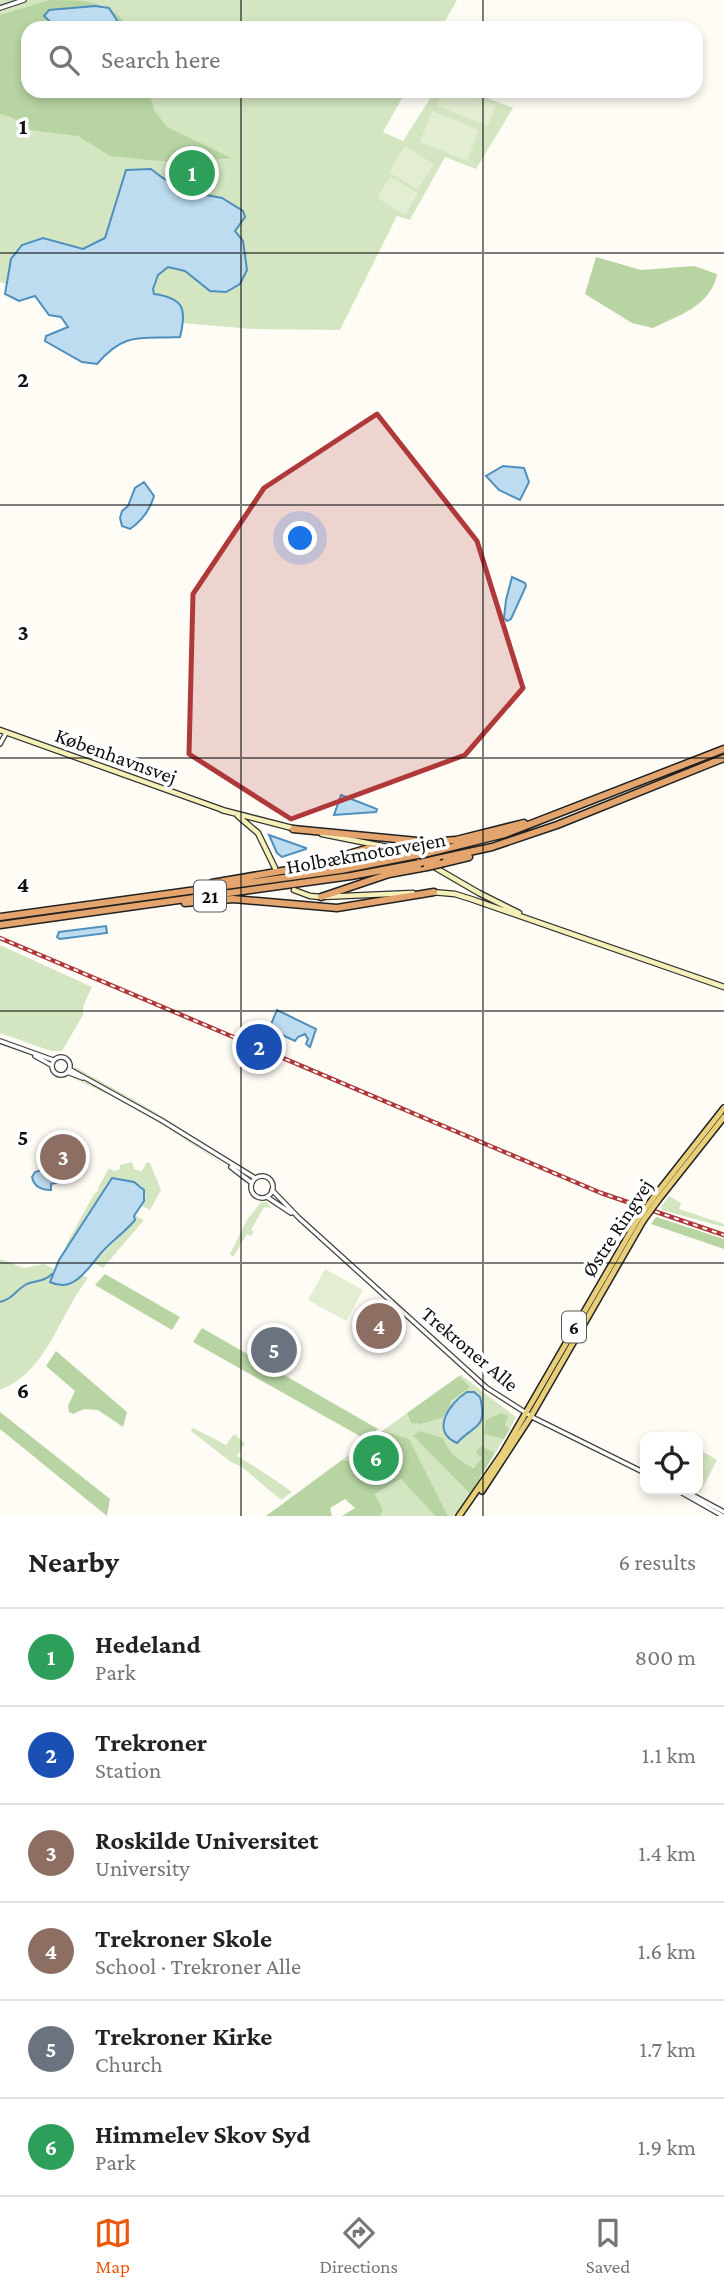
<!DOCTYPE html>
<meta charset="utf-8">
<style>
:root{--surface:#fff;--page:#f2f2f2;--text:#222;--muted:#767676;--line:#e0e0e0;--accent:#ea580c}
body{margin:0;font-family:"Crimson Pro",serif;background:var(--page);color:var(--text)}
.controls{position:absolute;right:21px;bottom:21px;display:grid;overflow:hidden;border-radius:14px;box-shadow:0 4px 10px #0003}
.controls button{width:63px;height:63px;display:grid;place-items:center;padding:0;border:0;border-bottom:2px solid var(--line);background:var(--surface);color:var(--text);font:35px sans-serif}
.you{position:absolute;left:301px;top:539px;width:24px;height:24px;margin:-18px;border:5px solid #fff;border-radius:50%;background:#1a73e8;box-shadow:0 0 0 10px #1a73e833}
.badge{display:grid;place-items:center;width:46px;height:46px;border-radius:50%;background:var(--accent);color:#fff;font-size:23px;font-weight:700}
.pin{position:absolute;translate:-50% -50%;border:4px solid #fff;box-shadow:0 2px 7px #0006}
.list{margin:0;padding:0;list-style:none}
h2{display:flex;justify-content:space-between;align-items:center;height:91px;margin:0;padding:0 28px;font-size:30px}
h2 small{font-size:23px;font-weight:400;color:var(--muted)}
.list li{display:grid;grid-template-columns:46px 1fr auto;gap:21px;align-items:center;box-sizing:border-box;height:98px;padding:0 28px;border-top:2px solid var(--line)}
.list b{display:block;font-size:26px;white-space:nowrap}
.list p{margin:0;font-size:23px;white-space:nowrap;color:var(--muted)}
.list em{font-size:23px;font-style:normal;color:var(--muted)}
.icon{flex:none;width:38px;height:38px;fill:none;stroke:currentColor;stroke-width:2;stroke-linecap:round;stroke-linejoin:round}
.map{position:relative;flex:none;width:724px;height:1516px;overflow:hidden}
.search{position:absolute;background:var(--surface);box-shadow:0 4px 10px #0003;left:21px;right:21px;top:21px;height:77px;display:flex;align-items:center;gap:18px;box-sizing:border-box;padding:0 24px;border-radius:21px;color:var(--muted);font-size:26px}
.sheet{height:679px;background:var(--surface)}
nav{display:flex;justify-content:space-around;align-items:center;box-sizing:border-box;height:98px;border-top:2px solid var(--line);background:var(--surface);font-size:19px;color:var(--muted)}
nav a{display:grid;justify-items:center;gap:4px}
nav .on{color:var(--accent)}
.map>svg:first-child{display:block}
.green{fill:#d3e5c1}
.forest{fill:#b7d4a2}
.pitch{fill:#e3edd1}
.water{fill:#bedcef;stroke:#4e8fbd;stroke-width:2}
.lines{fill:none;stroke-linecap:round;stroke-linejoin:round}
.stream{stroke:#4e8fbd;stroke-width:2}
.tertiary-casing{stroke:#434343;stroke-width:6}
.secondary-casing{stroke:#323232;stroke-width:7}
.primary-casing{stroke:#212121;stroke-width:8}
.motorway-casing{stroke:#212121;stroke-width:9}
.tertiary{stroke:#fff;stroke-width:3.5}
.secondary{stroke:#f5f0b7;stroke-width:4.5}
.primary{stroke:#e8cf7a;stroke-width:5}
.motorway{stroke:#e3a56d;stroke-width:6}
.rail-casing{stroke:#af383b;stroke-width:4.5}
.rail{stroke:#fff;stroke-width:2;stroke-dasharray:5;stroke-linecap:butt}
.primary-bridge-casing{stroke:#212121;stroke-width:8;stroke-linecap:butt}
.motorway-bridge-casing{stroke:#212121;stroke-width:9;stroke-linecap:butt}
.primary-bridge{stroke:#e8cf7a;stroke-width:5}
.motorway-bridge{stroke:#e3a56d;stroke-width:6}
.marked{fill:#af383b;fill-opacity:0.2;stroke:#af383b;stroke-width:5;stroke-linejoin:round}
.grid{fill:none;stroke:#101010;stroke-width:2;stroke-opacity:0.55}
.labels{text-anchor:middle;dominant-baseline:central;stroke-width:7;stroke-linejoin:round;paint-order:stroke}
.shield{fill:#fff;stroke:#585858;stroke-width:2}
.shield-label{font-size:19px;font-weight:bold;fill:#101010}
.street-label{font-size:21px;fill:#101010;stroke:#fff}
.grid-label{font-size:23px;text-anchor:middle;font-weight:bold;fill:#101010;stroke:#fff;stroke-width:7;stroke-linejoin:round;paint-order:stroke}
</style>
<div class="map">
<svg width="724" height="1516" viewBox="0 0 724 1516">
<rect width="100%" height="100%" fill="#fefcf4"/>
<path class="green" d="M0,0H457L441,28H28V91H406L383,132L403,141L435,91H468L513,108L476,169L445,157L410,220L397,216L340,330L253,329L181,323L24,290L0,282Z
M0,945L92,987L83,1007V1015L62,1051H51L0,1033Z
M75,1067L145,1106L252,1173L239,1168L159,1116L74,1070Z
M71,1077L94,1085L167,1125L247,1181L245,1183L225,1166L168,1128L115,1098Z
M132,1162L134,1169L141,1171L140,1174L147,1162L150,1163L161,1190L150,1210L140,1205L146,1197L142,1186L132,1182L112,1178L67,1247L66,1245L94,1194L99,1190L98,1188L109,1168L114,1171L120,1169V1165Z
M669,1196L681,1203L679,1209L724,1224V1227L662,1210L661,1207Z
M261,1202H267L271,1208L264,1207L251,1230L254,1232L251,1236L247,1234L233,1257L230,1254L247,1220Z
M135,1215L144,1220L103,1268L94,1263L135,1220Z
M76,1246L79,1250L86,1249L92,1253V1260L86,1268L72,1270L65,1264L69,1250Z
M0,1259L24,1268L44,1264L54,1269L50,1282L74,1281L82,1275L88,1278C59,1315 47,1372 0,1390Z
M461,1375L516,1417L510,1429L505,1425L484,1434L504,1439L495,1453L481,1447L482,1458L475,1468L460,1461L448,1451L413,1436L470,1494L456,1516H448L411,1444L397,1471L342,1460L407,1413L411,1423L449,1410L451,1401L469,1387L459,1376Z
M193,1428L226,1445L234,1434L245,1443L237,1456C256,1467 274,1479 292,1492L281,1500L242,1467L231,1462L191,1431Z
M698,1449L717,1460L701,1491L698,1492L692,1490H698Z
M402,1479L435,1516H380L383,1510L375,1494Z"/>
<path class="forest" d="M50,0C86,0 107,0 131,28H122L109,9C86,5 69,13 48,21L57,28H28V91H149L154,110L167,127L231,158L180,163L110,156L78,136L31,130L11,117L0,114V15Z
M596,257L641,270L694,266L717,274C711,306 679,315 653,328L632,323L585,294Z
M656,1217L724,1239V1249L651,1224Z
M105,1274L180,1317L172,1330L95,1285Z
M202,1328L378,1429L365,1439L193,1342Z
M56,1351L127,1412L123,1427L98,1410L84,1409L73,1414L69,1412L68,1406L75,1391L46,1366Z
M459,1376L470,1387L451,1401L449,1410L442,1418L420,1424L411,1423L407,1413Z
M0,1412L110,1499L107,1516L0,1429Z
M501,1413L508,1416L505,1425L510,1429L504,1439L484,1434L486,1420Z
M382,1431L409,1439L448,1516H435L401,1479L375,1494L383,1510L380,1516H342L355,1508L345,1499L330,1508L332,1516H266L342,1460L393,1470L369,1441Z
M419,1431L443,1438C449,1454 458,1460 474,1468L482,1458L476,1453L481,1446L495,1453L470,1494L413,1436Z"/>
<path class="pitch" d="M443,91H459L496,105L488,126L437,106Z
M432,111L479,130L467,161L420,142Z
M405,146L434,164L418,190L389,172Z
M390,176L418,193L405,215L377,198Z
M325,1269L363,1290L346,1321L308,1300Z"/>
<path class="water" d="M95,6L109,8L122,28H57L44,16L49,10Z
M151,169C161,177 171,186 184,183L201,194L222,198L243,211L245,217L235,231L243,241L247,270L240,284L226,292L210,291L185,271L168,267L158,275L153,289L154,294C184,298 187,309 180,337C141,339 125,331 97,364L82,362L45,341L46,336L68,327L61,317L49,315L35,296L19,301L5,294L11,259L22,245L43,238L83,249L105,238L126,170Z
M503,466L524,468L529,482L520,500L499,490L486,476Z
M144,482L154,496C150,510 143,520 130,529L122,526L120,518L122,511L128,506L135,488Z
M512,577L525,583L526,586L511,619L507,621L504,618L506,600Z
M341,795L377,809L376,812L334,815Z
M269,835L306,848V849L282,857L277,853Z
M106,926L107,933L60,939L57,937L59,932Z
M277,1010L316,1029L310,1047L306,1044L308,1039L305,1034L298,1037L295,1041L269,1029Z
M42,1170L60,1179L63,1174L65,1178L60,1182L51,1184V1190C42,1190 34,1187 32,1177L35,1172Z
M112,1178L134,1182L144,1190V1201L134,1216L135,1220C125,1232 113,1240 103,1251C88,1267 75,1294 50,1282L59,1260Z
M467,1392H474L480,1397C488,1430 474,1424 457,1443C430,1432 449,1403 467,1392Z"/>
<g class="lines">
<path class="stream" d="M0,1302C14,1298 14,1292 25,1285C34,1280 43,1283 52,1274"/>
<defs>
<path id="tertiary" d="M0,8L24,0
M0,744L6,733
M0,1041L53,1060
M35,1056L51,1065
M52 1066a9 9 0 1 1 18 0a9 9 0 1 1-18 0Z
M69,1069L161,1120L255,1178
M67,1072L83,1078
M231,1167L252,1183
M251 1187a11 11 0 1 1 22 0a11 11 0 1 1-22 0Z
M272,1190L299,1218L487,1388L534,1418L645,1473
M267,1197L291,1213
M677,1490L723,1516
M683,1490L724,1512"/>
<path id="secondary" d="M0,730L223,810
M222,810L296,829
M238,816L258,833L275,868
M322,834L392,848
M417,857L479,893L519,913
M294,890L310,896L321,897L413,893
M432,892L455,894L471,899L724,987"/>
<path id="primary" d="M654,1197L724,1108
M659,1199L724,1117
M482,1491L531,1416L643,1221
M459,1516L502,1454L638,1219"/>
<path id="motorway" d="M293,829L428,842L456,840L524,823
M428,853L505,834L724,749
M437,859L492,847L557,825L724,758
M444,863L469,857
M212,883L305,867L369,848L405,852
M321,897L389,874L427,867
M185,903L233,899L337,908L434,892
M0,917L341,870L407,857
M0,925L351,876L420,863"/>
</defs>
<use href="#tertiary" class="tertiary-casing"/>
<use href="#secondary" class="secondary-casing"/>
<use href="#primary" class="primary-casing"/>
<use href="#motorway" class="motorway-casing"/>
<use href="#tertiary" class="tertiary"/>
<use href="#secondary" class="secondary"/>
<use href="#primary" class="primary"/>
<use href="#motorway" class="motorway"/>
<defs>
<path id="rail" d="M0,938L601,1193L724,1235"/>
</defs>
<use href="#rail" class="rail-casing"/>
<use href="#rail" class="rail"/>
<defs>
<path id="primary-bridge" d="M638,1219L654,1197
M643,1221L659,1199"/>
<path id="motorway-bridge" d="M407,857L428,853
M420,863L437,859
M427,867L444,863"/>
</defs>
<use href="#primary-bridge" class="primary-bridge-casing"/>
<use href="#motorway-bridge" class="motorway-bridge-casing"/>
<use href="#primary-bridge" class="primary-bridge"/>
<use href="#motorway-bridge" class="motorway-bridge"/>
</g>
<path class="marked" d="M377,414L477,541L523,688L465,755L291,819L189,754L193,594L264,488Z"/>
<path class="grid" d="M241,0V28M483,0V28M241,91V1516M483,91V1516M0,253H724M0,505H724M0,758H724M0,1011H724M0,1263H724"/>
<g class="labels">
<g class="shield">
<rect x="194" y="880.5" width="32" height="31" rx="5"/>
<rect x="562" y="1311.5" width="24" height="31" rx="5"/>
</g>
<g class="shield-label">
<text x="210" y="896">21</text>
<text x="574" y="1327">6</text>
</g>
<g class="street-label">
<text transform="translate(116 756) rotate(20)">Københavnsvej</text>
<text transform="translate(366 853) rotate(-10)">Holbækmotorvejen</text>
<text transform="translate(617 1228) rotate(-57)">Østre Ringvej</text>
<text transform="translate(470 1349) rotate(40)">Trekroner Alle</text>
</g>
</g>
<g class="grid-label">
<text x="23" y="134">1</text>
<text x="23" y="387">2</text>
<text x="23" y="640">3</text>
<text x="23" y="892">4</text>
<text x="23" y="1145">5</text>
<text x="23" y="1398">6</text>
</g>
</svg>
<div class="controls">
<button><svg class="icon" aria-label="locate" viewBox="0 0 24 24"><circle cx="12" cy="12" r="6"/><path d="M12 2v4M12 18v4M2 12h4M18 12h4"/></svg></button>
</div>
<div class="you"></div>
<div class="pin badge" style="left:192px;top:173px;background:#2e9e5b">1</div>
<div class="pin badge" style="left:259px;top:1047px;background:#1a4fb4">2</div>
<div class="pin badge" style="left:63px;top:1157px;background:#8d6e63">3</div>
<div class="pin badge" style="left:379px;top:1326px;background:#8d6e63">4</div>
<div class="pin badge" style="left:274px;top:1350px;background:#6b7280">5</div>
<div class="pin badge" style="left:376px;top:1458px;background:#2e9e5b">6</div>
<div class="search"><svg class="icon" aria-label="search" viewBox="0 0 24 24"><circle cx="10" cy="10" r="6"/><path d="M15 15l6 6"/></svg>Search here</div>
</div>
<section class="sheet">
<h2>Nearby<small>6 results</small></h2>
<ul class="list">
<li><span class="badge" style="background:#2e9e5b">1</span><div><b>Hedeland</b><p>Park</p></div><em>800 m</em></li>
<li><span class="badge" style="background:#1a4fb4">2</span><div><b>Trekroner</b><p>Station</p></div><em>1.1 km</em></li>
<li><span class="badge" style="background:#8d6e63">3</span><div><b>Roskilde Universitet</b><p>University</p></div><em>1.4 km</em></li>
<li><span class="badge" style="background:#8d6e63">4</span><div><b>Trekroner Skole</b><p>School · Trekroner Alle</p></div><em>1.6 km</em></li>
<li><span class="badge" style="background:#6b7280">5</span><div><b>Trekroner Kirke</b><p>Church</p></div><em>1.7 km</em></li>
<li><span class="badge" style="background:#2e9e5b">6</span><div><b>Himmelev Skov Syd</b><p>Park</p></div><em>1.9 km</em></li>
</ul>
</section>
<nav>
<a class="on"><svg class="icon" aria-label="map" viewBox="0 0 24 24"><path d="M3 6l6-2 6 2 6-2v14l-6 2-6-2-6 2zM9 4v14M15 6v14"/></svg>Map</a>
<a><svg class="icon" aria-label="directions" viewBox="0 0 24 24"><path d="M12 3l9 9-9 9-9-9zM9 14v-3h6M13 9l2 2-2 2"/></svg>Directions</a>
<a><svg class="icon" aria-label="saved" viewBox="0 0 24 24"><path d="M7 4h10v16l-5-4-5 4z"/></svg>Saved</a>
</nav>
